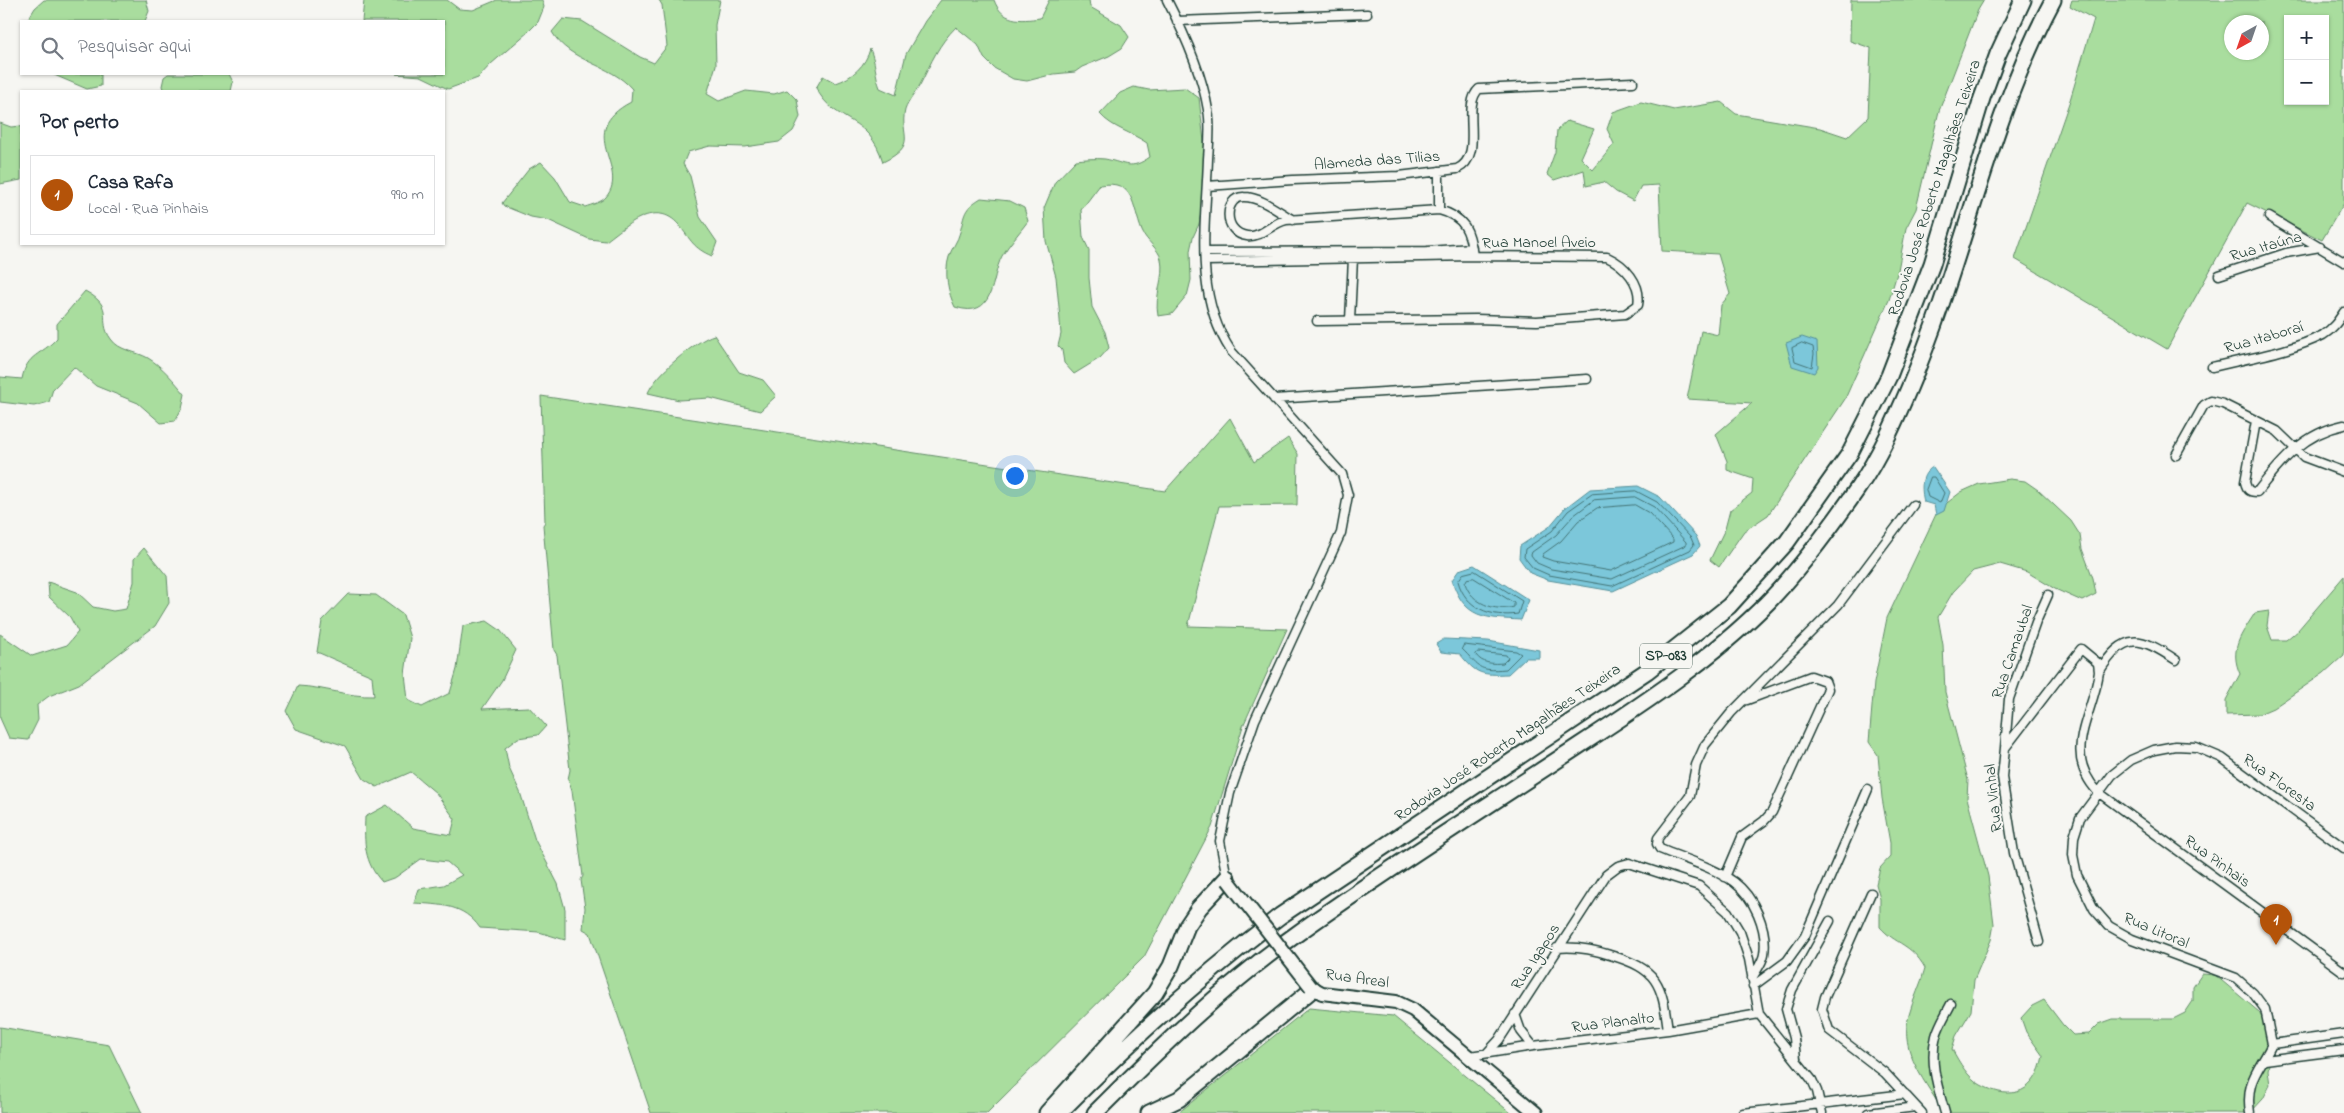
<!DOCTYPE html>
<html lang="pt">
<meta charset="utf-8">
<style>
:root{--surface:#fff;--page:#f2f2f3;--text:#1f2937;--muted:#747a83;--line:#e0e1e3;--accent:#b45309}
body{margin:0;font-family:"Indie Flower",sans-serif;background:var(--page);color:var(--text)}
.controls{position:absolute;right:15px;top:15px;display:grid;overflow:hidden;border-radius:0px;box-shadow:0 1px 4px #0004}
.controls button{width:45px;height:45px;display:grid;place-items:center;padding:0;border:0;border-bottom:1px solid var(--line);background:var(--surface);color:var(--text);font:25px sans-serif}
.compass{position:absolute;left:2224px;top:15px;width:45px;height:45px;border-radius:50%;background:var(--surface);box-shadow:0 1px 4px #0004;rotate:220deg}
.you{position:absolute;left:1014px;top:475px;width:18px;height:18px;margin:-12px;border:4px solid #fff;border-radius:50%;background:#1a73e8;box-shadow:0 0 0 8px #1a73e833}
.badge{display:grid;place-items:center;width:32px;height:32px;border-radius:50%;background:var(--accent);color:#fff;font-size:16px;font-weight:700}
.pin{position:absolute;translate:-50% -41px;filter:drop-shadow(0 1px 2px #0008)}
.pin::after{content:'';position:absolute;top:26px;width:18px;height:15px;background:inherit;clip-path:polygon(0 0,100% 0,50% 100%)}
.list{margin:0;padding:0;list-style:none}
h2{display:flex;justify-content:space-between;align-items:center;height:65px;margin:0;padding:0 20px;font-size:21px}
h2 small{font-size:16px;font-weight:400;color:var(--muted)}
.list li{display:grid;grid-template-columns:32px 1fr auto;gap:15px;align-items:center;box-sizing:border-box;height:80px;margin:0 10px 10px;padding:0 10px;border:1px solid var(--line);border-radius:0px}
.list b{display:block;font-size:19px;white-space:nowrap}
.list p{margin:0;font-size:16px;white-space:nowrap;color:var(--muted)}
.list em{font-size:16px;font-style:normal;color:var(--muted)}
.icon{flex:none;width:28px;height:28px;fill:none;stroke:currentColor;stroke-width:2;stroke-linecap:round;stroke-linejoin:round}
.map{position:relative;flex:none;width:2344px;height:1113px;overflow:hidden}
.search{position:absolute;background:var(--surface);box-shadow:0 1px 4px #0004;left:20px;top:20px;width:425px;height:55px;display:flex;align-items:center;gap:12px;box-sizing:border-box;padding:0 18px;border-radius:0px;color:var(--muted);font-size:19px}
.panel{position:absolute;background:var(--surface);box-shadow:0 1px 4px #0004;left:20px;top:90px;width:425px;height:155px;border-radius:0px}
.map>svg:first-child{display:block}
.green{fill:#a9dd9e;stroke:#648d69;fill-rule:evenodd}
.water{fill:#7bc7da;stroke:#569098}
.lines{fill:none;stroke-linecap:round;stroke-linejoin:round}
.shore{stroke:#447476;stroke-width:1}
.minor-casing{stroke:#1f3d34;stroke-width:11}
.primary-casing{stroke:#1f3d34;stroke-width:16}
.motorway-casing{stroke:#1f3d34;stroke-width:19}
.minor{stroke:#f6f6f2;stroke-width:8}
.primary{stroke:#f6f6f2;stroke-width:12}
.motorway{stroke:#f6f6f2;stroke-width:15}
.primary-bridge-casing{stroke:#1f3d34;stroke-width:16;stroke-linecap:butt}
.primary-bridge{stroke:#f6f6f2;stroke-width:12}
.labels{text-anchor:middle;dominant-baseline:central;stroke-width:4;stroke-linejoin:round;paint-order:stroke}
.shield{fill:#f6f6f2;stroke:#60746d;stroke-width:1}
.shield-label{font-size:15px;font-weight:bold;fill:#1f3d34}
.street-label{font-size:16px;fill:#1f3d34;stroke:#f6f6f2}
</style>
<div class="map">
<svg width="2344" height="1113" viewBox="0 0 2344 1113">
<rect width="100%" height="100%" fill="#f6f6f2"/>
<filter id="ink" filterUnits="userSpaceOnUse"><feTurbulence type="fractalNoise" baseFrequency=".02" numOctaves="2"/><feDisplacementMap in="SourceGraphic" scale="10" xChannelSelector="R" yChannelSelector="G"/><feConvolveMatrix kernelMatrix="1 2 1 2 8 2 1 2 1" color-interpolation-filters="sRGB"/></filter>
<g filter="url(#ink)">
<path class="green" d="M44,0H146L149,11L145,21H27L35,8Z
M364,0H447L459,9L473,10L497,0H542L544,7L538,22L528,32L491,64L478,78L448,89L421,76L396,74H444V21H362Z
M659,0H720L715,25L716,65L707,94L719,101L746,91L774,94L787,90L797,100L800,117L793,131L779,142L745,147L710,146L688,152L683,164L690,176L700,217L717,242L712,256C693,248 691,240 679,225C656,198 626,226 606,241L589,239L548,220L531,217L504,206L502,203L529,169L541,162L555,177L570,202L585,207C591,205 602,202 606,197C631,168 573,132 631,102L632,89C610,63 570,63 552,32L563,19L582,21L640,57L654,63L667,46L662,5Z
M941,0H994C1002,22 1020,21 1040,18L1049,0H1089L1090,7L1121,25L1129,37L1122,48L1109,56L1082,67L1075,72L1054,74L1027,81L1013,79L994,68L984,58L978,45L956,27C938,45 932,61 921,83C917,91 908,101 905,110C899,136 919,144 883,162C869,114 836,126 816,88L823,76L836,83C852,78 866,65 870,49C876,63 875,75 880,88L896,95L906,54L925,21Z
M1851,0H1984L1978,10L1939,111L1916,209L1906,228L1898,270L1889,300L1845,399L1768,515L1744,531L1719,567L1710,560L1725,529L1730,510L1752,493L1753,479L1727,470V461L1716,434L1752,403L1687,399L1701,331L1718,335L1721,305L1730,294L1718,254L1662,251L1659,185L1641,186L1633,201L1616,192L1604,182L1586,186L1584,170L1554,180L1547,174L1555,152L1557,130L1567,121L1594,129L1581,158L1593,170L1614,144L1607,129L1613,112L1641,102L1674,110L1721,102L1736,114L1820,128L1847,137L1868,117L1871,48L1850,41Z
M2072,0H2344V203L2322,240L2247,203L2167,349L2015,259L2070,100L2094,19L2070,6ZM2288,19H2325V101H2288ZM2232,22H2262V52H2232Z
M52,74H101V86L87,89Z
M168,74H229L233,82L231,91H164L162,86L164,77Z
M1134,87L1149,90L1185,88L1199,98L1207,168L1205,195L1199,224L1193,237L1190,251L1191,280L1187,296L1172,314L1158,316C1154,294 1165,278 1161,259C1159,249 1146,241 1142,231C1132,206 1135,179 1100,185L1081,210L1083,237L1089,250V278L1092,307L1105,332L1109,348L1100,358L1074,374L1064,363L1062,350L1058,346L1061,334L1059,307L1056,277L1046,241L1044,208L1055,182L1076,160C1085,159 1095,158 1105,159C1126,163 1130,171 1150,157L1147,143C1131,132 1112,128 1100,114L1120,93Z
M0,123L11,127L21,126V180L0,184Z
M981,198L1010,201L1024,208L1028,221C1020,232 1009,244 1002,256C990,279 996,320 955,307C948,293 944,273 949,257C951,249 958,241 960,232C965,214 963,209 981,198Z
M85,291C117,308 96,319 111,339C119,351 136,351 148,358C163,367 174,381 185,394L182,408L175,421L161,423L138,403L96,386L74,367L53,389L49,402L34,406L0,402V377L22,379C27,353 41,356 57,338V324Z
M714,335L739,372L763,380L776,396L760,411L710,398L679,400L648,393C654,376 696,340 714,335Z
M541,396L1165,491L1230,418L1254,462L1288,438L1298,454L1297,505L1219,506L1188,626L1287,629L1243,726L1212,827L1144,957L987,1113H651L590,933L583,929L585,908L581,880L583,876L572,791L568,779L570,770L557,655L554,650L543,525L545,522Z
M2010,479L2025,481L2038,490L2071,521L2080,535L2082,549L2093,578L2096,594L2082,601L2055,589L2027,572L2000,564L1973,571L1953,592L1938,617L1943,645L1945,692L1968,780L1967,798L1988,876L1994,924L1991,940L1974,980L1971,1011L1956,1036L1952,1049C1959,1062 1968,1078 1981,1085C2013,1102 2036,1092 2043,1056L2026,1032L2021,1018L2032,1006L2044,1000L2063,1025L2073,1035L2089,1034L2099,1024L2113,1019H2173L2185,1013L2193,1001V987L2202,974L2215,975L2259,1012L2266,1026L2271,1053L2268,1070L2270,1085L2263,1099L2250,1113H1944C1927,1083 1898,1052 1909,1015C1913,999 1921,985 1925,968C1911,943 1896,945 1880,927V899L1876,884L1880,868L1890,857V843L1882,798L1878,755L1869,742L1874,683L1887,618L1938,510L1961,492L1979,484Z
M144,548L167,576L169,603L155,626L79,684L49,696L37,705L38,720L28,740L9,738L0,718V634L32,656L67,645L78,632L70,617L49,597L48,582L77,592L93,607L113,611L126,609L134,582V559Z
M2344,576V655L2324,673L2273,708L2259,714L2226,715V700L2240,674C2229,649 2241,635 2255,613L2269,611L2267,626L2272,640H2286L2298,630Z
M348,594L376,595L403,615L410,638L405,674L408,700L422,707L450,693L457,669L463,626L487,621L500,630L516,650L502,680L482,709L529,707L546,726L538,735L518,738L505,748L509,768L520,792L535,840L558,884L565,909V940L539,932L480,928C463,904 442,905 414,903L419,889L444,885L462,875L447,862L421,859L396,877L382,882C364,862 364,843 365,817L387,805L413,828L451,835L455,819L436,793L411,772L377,787L364,779L345,746L296,729L286,711L298,686C324,687 348,697 374,696L372,676L317,652L322,621Z
M1309,1008L1393,1016L1511,1113H1178Z
M0,1027L109,1045L142,1113H0Z"/>
<path class="water" d="M1802,337L1817,342L1818,367L1814,373L1792,366L1786,343Z
M1933,467L1950,492L1944,511L1936,515L1934,505L1924,502C1921,489 1920,474 1933,467Z
M1638,486L1660,497L1696,536L1700,546L1693,554L1613,591L1548,580L1530,573L1519,558L1520,546L1549,527L1565,508L1590,489Z
M1474,565L1529,600L1521,620C1485,618 1464,619 1452,580L1459,570Z
M1444,639L1488,641L1539,650V658H1525L1508,674C1481,675 1477,675 1460,654L1441,652L1436,644Z"/>
<g class="lines">
<path class="shore" d="M1802,343L1813,347L1814,354L1812,367L1795,361L1792,348Z
M1931,477H1934L1944,493L1940,503L1928,497L1926,490Z
M1636,491L1657,502L1691,538L1694,545L1690,550L1612,586L1549,575L1533,568L1524,557L1525,549L1552,531L1568,511L1592,494Z
M1635,497L1654,507L1686,542V545L1612,579L1551,569L1537,563L1531,555L1532,552L1556,535L1573,516L1594,500Z
M1635,505L1649,513L1673,539V542L1611,571L1553,561L1542,557L1543,554L1561,541L1578,521L1597,508Z
M1475,571L1522,601L1518,614C1491,618 1465,608 1458,581L1463,574Z
M1474,578L1514,603V607C1495,612 1471,603 1465,583L1467,579Z
M1464,645L1516,651L1521,654L1506,669C1476,672 1480,666 1462,649Z
M1478,652L1506,655L1508,658L1503,663C1493,664 1482,664 1476,655Z"/>
<defs>
<path id="minor" d="M1167,0C1184,33 1202,72 1208,110C1211,125 1209,143 1208,159C1206,223 1193,294 1231,351L1342,474L1348,495L1341,533L1255,720L1230,793L1220,841L1227,878
M1177,21L1367,14
M1207,186L1293,180L1399,176L1457,169C1486,156 1460,106 1479,89L1633,82
M1439,210V171
M2269,217L2344,262
M1293,220C1279,212 1261,197 1244,197C1224,196 1222,233 1247,236C1261,238 1272,223 1286,220L1439,210C1465,217 1470,231 1473,256
M1205,252L1427,251L1472,248
M1205,261L1473,256L1607,257C1625,265 1642,284 1638,305L1625,314L1537,321L1476,319L1317,321
M2219,275L2286,253L2320,247
M1350,320L1353,258
M2212,367C2248,358 2290,352 2323,335C2333,329 2338,321 2344,312
M1274,399L1587,379
M2256,421L2245,482C2247,490 2249,492 2257,492C2281,461 2304,433 2344,425
M2176,455L2204,405L2211,401L2223,404L2277,431L2304,457L2344,472
M2099,672C2125,631 2139,636 2176,660
M2005,748L2009,699L2036,622L2048,595
M1725,877L1742,837L1764,821L1772,812L1828,689L1825,681L1811,676L1747,700
M1871,893L1825,997L1822,1009L1829,1030L1885,1073L1922,1113
M2039,942L2014,853L2002,777L2005,748L2081,649L2098,663L2099,672C2093,716 2061,752 2098,792L2344,972
M1557,948C1576,946 1592,949 1610,955C1658,969 1662,983 1668,1030
M1752,978C1756,971 1763,962 1764,954C1768,929 1754,897 1734,882C1713,867 1684,859 1660,849L1657,844L1658,838L1690,796L1696,765L1705,745L1731,713L1838,605L1913,505
M1753,986L1787,961L1805,936L1868,789
M1515,1014L1521,1031L1533,1046
M2272,1044L2265,1009L2253,993L2236,978L2132,939L2109,926L2094,909L2077,875L2073,855L2074,837L2080,818L2112,775L2131,760L2154,750L2175,746L2196,747L2222,758L2344,848
M2272,1044L2344,1034
M1487,1053L1499,1040L1606,875L1618,866L1629,863L1699,886L1728,912L1740,932L1749,959L1759,1014L1812,1080L1817,1091L1822,1113
M1470,1056L1533,1046L1668,1030L1759,1014
M1796,1059L1794,1038L1786,1009L1792,990L1830,921
M2265,1060L2344,1050
M1743,1113L1905,1094
M1868,1113L1916,1107
M1945,1113C1938,1088 1929,1062 1936,1036C1939,1025 1946,1014 1951,1004
M2250,1113C2245,1080 2259,1071 2272,1044"/>
<path id="primary" d="M1311,987L1322,993L1396,1002L1413,1010L1536,1113"/>
<path id="motorway" d="M1047,1113L1155,993L1171,966L1187,926L1199,908L1227,878
M1059,1113C1129,1042 1201,976 1280,916L1647,671L1729,606L1787,542L1850,453L1889,376L1932,264L1982,98L1998,54L2023,0
M1095,1113C1158,1050 1222,987 1294,936C1387,869 1485,808 1580,745C1646,702 1713,658 1768,602C1802,567 1831,527 1858,488C1880,456 1895,421 1910,386C1964,260 1988,121 2053,0
M1149,1113L1179,1099L1313,989"/>
</defs>
<use href="#minor" class="minor-casing"/>
<use href="#primary" class="primary-casing"/>
<use href="#motorway" class="motorway-casing"/>
<use href="#minor" class="minor"/>
<use href="#primary" class="primary"/>
<use href="#motorway" class="motorway"/>
<defs>
<path id="primary-bridge" d="M1228,880L1311,987"/>
</defs>
<use href="#primary-bridge" class="primary-bridge-casing"/>
<use href="#primary-bridge" class="primary-bridge"/>
</g>
</g>
<g class="labels">
<rect class="shield" x="1640" y="643.5" width="52" height="25" rx="4"/>
<g class="shield-label">
<text x="1666" y="656">SP-083</text>
</g>
<g class="street-label">
<text transform="translate(1377 161) rotate(-4)">Alameda das Tilias</text>
<text transform="translate(1935 188) rotate(-72)">Rodovia José Roberto Magalhães Teixeira</text>
<text x="1539" y="243">Rua Manoel Aveio</text>
<text transform="translate(2266 247) rotate(-16)">Rua Itaúna</text>
<text transform="translate(2264 338) rotate(-16)">Rua Itaboraí</text>
<text transform="translate(2013 652) rotate(-71)">Rua Camaubal</text>
<text transform="translate(1508 743) rotate(-34)">Rodovia José Roberto Magalhães Teixeira</text>
<text transform="translate(2279 783) rotate(36)">Rua Floresta</text>
<text transform="translate(1994 798) rotate(-96)">Rua Vinhal</text>
<text transform="translate(2217 862) rotate(36)">Rua Pinhais</text>
<text transform="translate(2156 931) rotate(23)">Rua Litoral</text>
<text transform="translate(1536 957) rotate(-57)">Rua Igapos</text>
<text transform="translate(1357 979) rotate(8)">Rua Areal</text>
<text transform="translate(1613 1023) rotate(-7)">Rua Planalto</text>
</g>
</g>
</svg>
<div class="controls">
<button>+</button>
<button>−</button>
</div>
<svg class="compass" viewBox="-18 -18 36 36"><path d="M0-13l5 13h-10z" fill="#e53935"/><path d="M0 13l5-13h-10z" fill="#747a83"/></svg>
<div class="you"></div>
<div class="pin badge" style="left:2276px;top:945px">1</div>
<div class="search"><svg class="icon" aria-label="search" viewBox="0 0 24 24"><circle cx="10" cy="10" r="6"/><path d="M15 15l6 6"/></svg>Pesquisar aqui</div>
<section class="panel">
<h2>Por perto<small></small></h2>
<ul class="list">
<li><span class="badge">1</span><div><b>Casa Rafa</b><p>Local · Rua Pinhais</p></div><em>990 m</em></li>
</ul>
</section>
</div>
